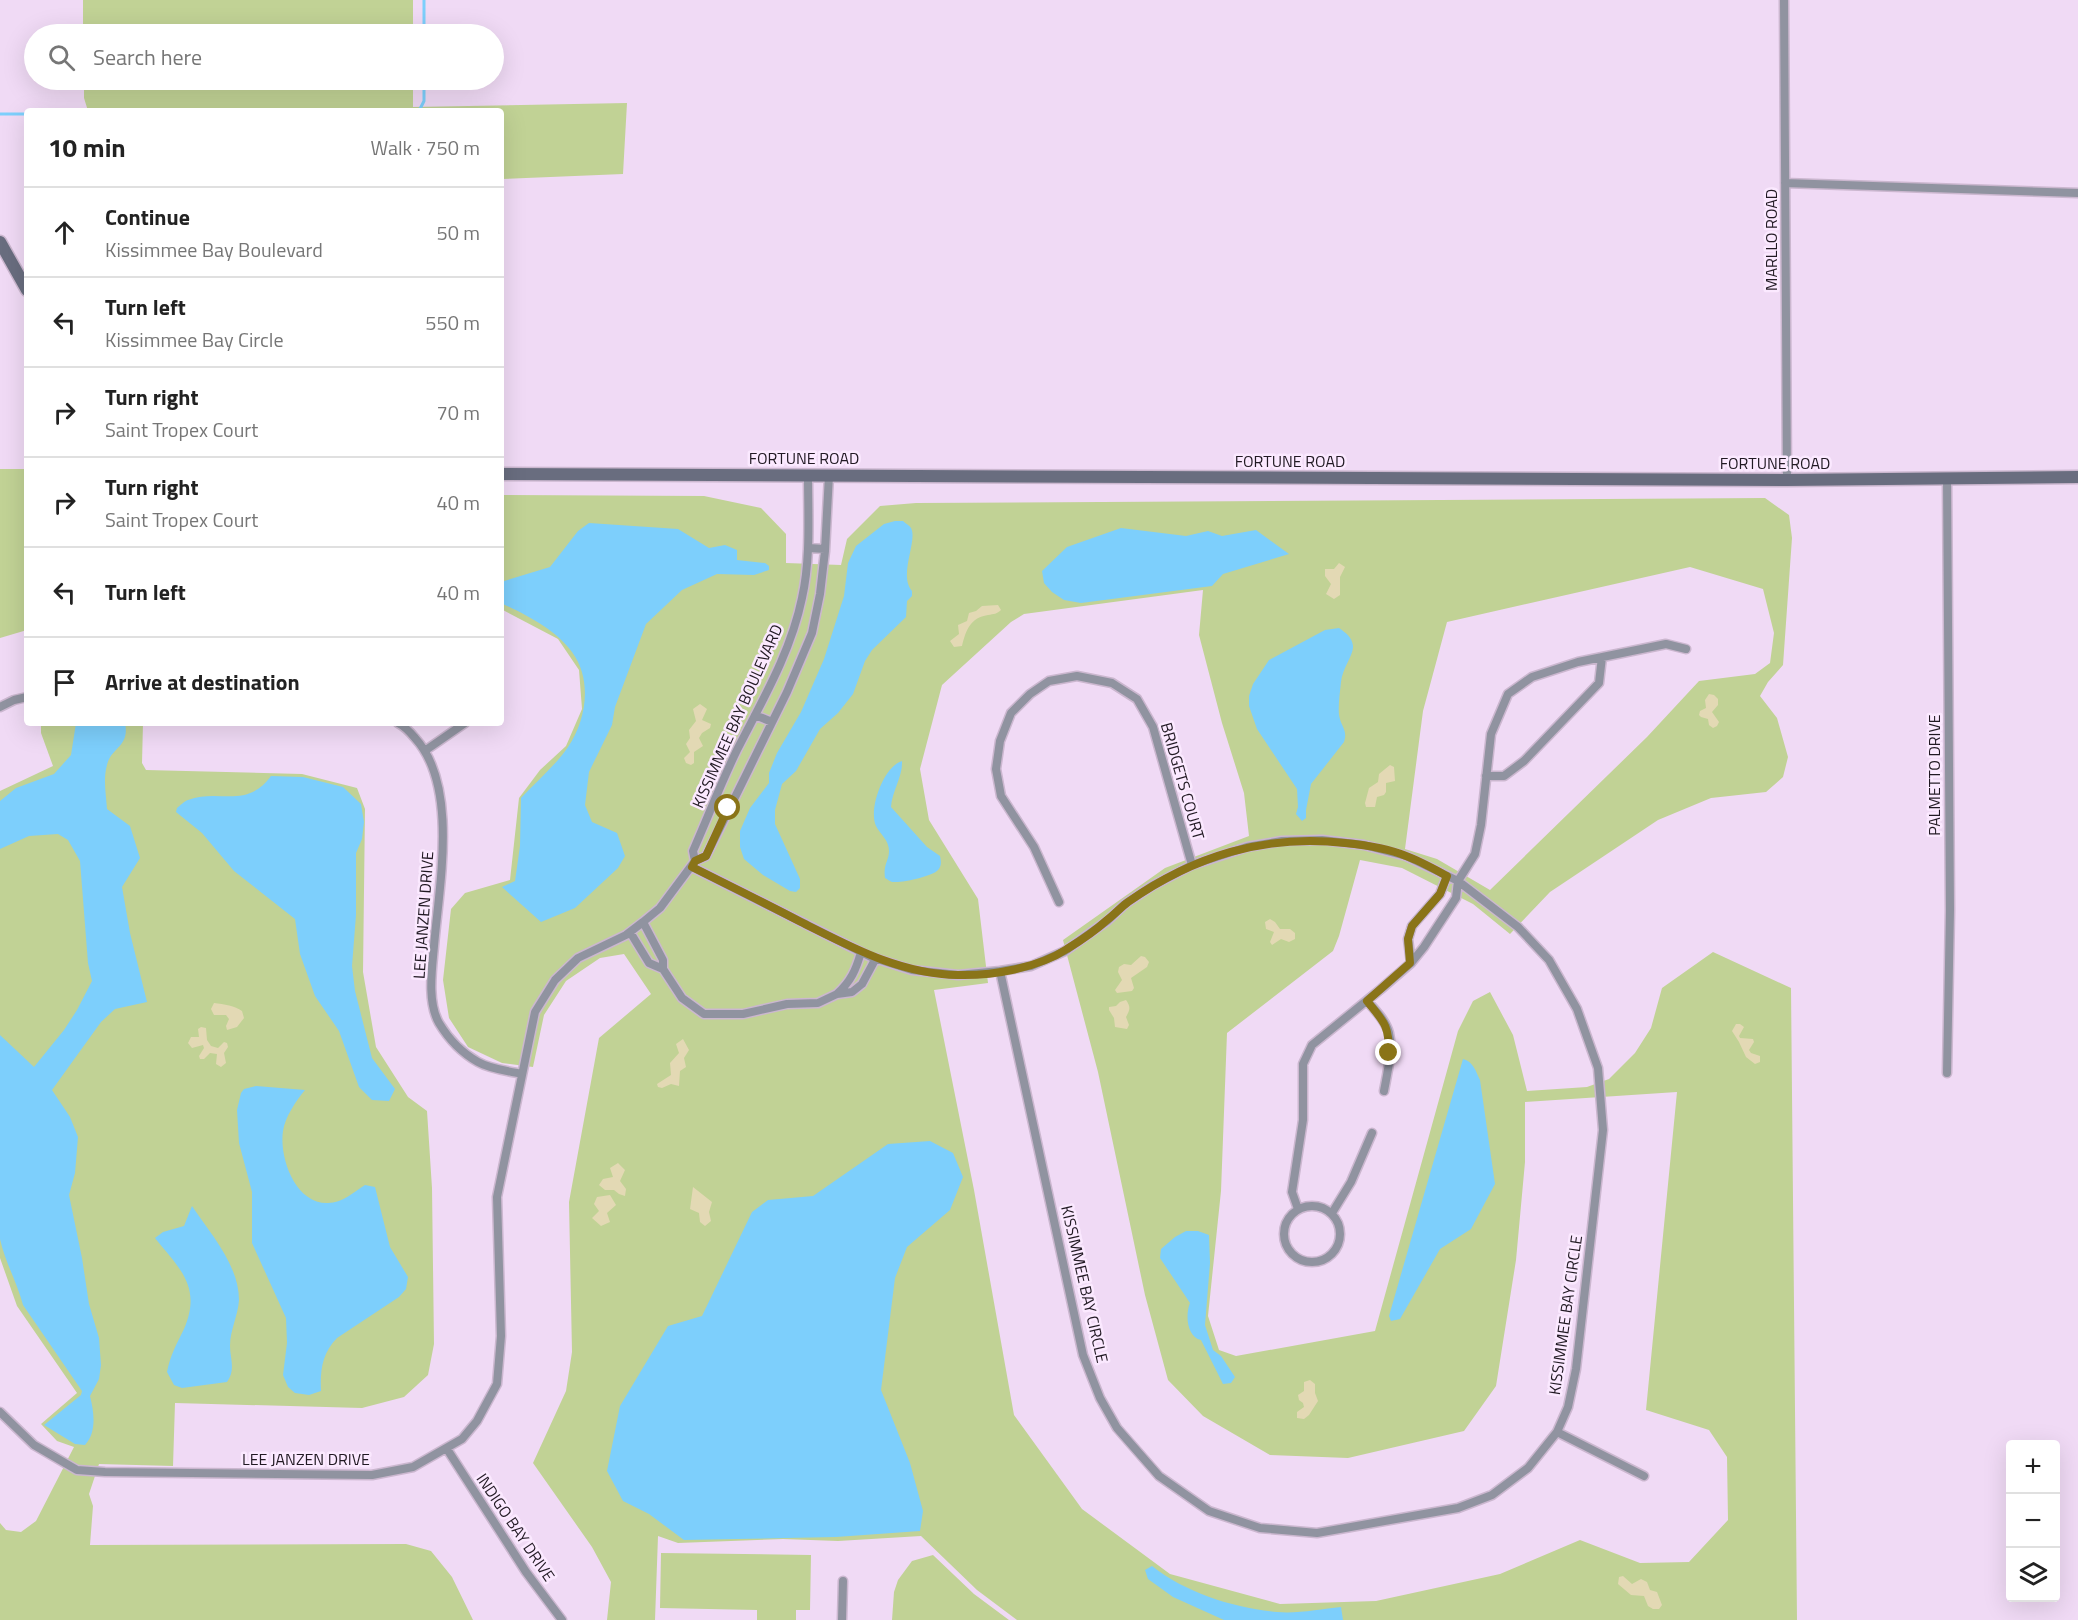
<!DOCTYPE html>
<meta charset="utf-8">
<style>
:root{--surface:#fff;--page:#f2f2f2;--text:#222;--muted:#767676;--line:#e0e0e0}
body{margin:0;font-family:"Titillium Web",sans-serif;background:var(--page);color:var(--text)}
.controls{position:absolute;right:18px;bottom:18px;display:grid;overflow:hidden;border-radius:6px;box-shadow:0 6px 24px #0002}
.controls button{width:54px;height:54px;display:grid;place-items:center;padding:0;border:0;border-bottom:2px solid var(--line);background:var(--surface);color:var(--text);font:30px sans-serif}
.stop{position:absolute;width:18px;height:18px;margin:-14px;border:4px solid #8a7418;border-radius:50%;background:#fff}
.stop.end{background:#8a7418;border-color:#fff;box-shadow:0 2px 6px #0008}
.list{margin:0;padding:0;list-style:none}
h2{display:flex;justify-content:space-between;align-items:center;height:78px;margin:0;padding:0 24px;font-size:26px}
h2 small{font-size:20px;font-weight:400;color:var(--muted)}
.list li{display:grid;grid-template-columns:39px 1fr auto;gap:18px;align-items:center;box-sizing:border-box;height:90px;padding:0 24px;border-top:2px solid var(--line)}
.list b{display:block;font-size:22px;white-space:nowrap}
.list p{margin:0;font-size:20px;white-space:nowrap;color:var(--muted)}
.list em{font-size:20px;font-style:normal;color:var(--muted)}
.icon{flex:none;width:33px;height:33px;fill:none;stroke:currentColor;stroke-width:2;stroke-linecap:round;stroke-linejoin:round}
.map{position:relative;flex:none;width:2078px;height:1620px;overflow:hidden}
.search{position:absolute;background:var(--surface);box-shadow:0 6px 24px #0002;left:24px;top:24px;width:480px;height:66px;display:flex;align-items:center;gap:15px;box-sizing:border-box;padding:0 21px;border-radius:33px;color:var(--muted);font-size:22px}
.panel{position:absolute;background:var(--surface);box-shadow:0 6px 24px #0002;left:24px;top:108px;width:480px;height:618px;border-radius:6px}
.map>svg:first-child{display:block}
.green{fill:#c1d295;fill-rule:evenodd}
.sand{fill:#e3d9b4}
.water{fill:#7dcffc}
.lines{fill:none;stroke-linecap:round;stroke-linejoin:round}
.stream{stroke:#7dcffc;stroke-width:3}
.street-casing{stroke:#cbb7cf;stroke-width:11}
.secondary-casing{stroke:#cbb7cf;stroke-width:15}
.street{stroke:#9093a0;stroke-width:8}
.secondary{stroke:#696d7f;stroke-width:12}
.route{stroke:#8a7418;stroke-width:8}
.labels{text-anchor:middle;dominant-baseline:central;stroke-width:5;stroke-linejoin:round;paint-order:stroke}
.street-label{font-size:16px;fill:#211923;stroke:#fbe9ff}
</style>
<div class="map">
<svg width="2078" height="1620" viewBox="0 0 2078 1620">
<rect width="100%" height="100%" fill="#f0daf5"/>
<path class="green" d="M83,0H413V34H83Z
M84,80H413V107L627,103L623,174L501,179V111H88L84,98Z
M0,469H27V630L0,638Z
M501,495L704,496L761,508L786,534V563L841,565L847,539L880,506L916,503L1765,498L1789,515L1792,538L1783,665L1768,682L1760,696L1777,718L1788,757L1783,777L1766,792L1711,798L1658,820L1550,892L1510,934L1473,904L1402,868L1360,860L1339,936L1333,951L1227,1033L1221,1191L1208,1316L1219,1350L1236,1356L1375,1331L1458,1031L1473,1001L1490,992L1513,1035L1527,1091L1587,1087L1609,1079L1635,1053L1651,1028L1662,988L1713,952L1791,988L1797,1620H1017L977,1590L921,1536L838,1541L783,1539L678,1543L658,1536L655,1620H607L611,1582L592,1547L533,1463L566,1391L572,1352L569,1202L599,1038L651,994L624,954L600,958L566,981L544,1015L533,1067L502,1063L468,1047L449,1018L443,980L451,909L465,893L510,880L519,798L540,770L566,746L582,709L579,670L558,639L501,609ZM1690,567L1763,589L1774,633L1770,663L1755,674L1699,681L1647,737L1490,890L1437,859L1405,849L1423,711L1447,622ZM1203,590L1199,635L1222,723L1244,793L1249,836L1165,868L1063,940L1098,1072L1145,1295L1168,1380L1203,1416L1270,1455L1348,1458L1464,1431L1496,1386L1516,1260L1525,1162V1102L1677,1092L1646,1410L1709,1430L1727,1457L1728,1520L1689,1562L1640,1563L1580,1540L1500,1574L1376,1601L1280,1604L1170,1574L1082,1509L1014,1415L974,1190L934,990L988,983L978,899L929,820L920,769L942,685L1011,622L1024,614Z
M41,723H143L142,763L146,770L302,774L357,788L365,809L363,972L376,1047L408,1097L427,1111L432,1188L434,1344L428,1375L404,1397L362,1408L175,1403L173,1466L99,1464L89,1494L93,1506L90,1545L406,1544L431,1551L452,1577L473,1620H0V1523L6,1530L21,1532L36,1521L74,1447L57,1441L41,1424L77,1393L17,1306L0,1258V791L53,766L41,733Z
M661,1553L811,1555L810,1610H796V1620H757V1610L660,1608Z
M933,1555L974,1594L1009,1620H892L894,1592L898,1580L912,1561Z"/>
<path class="sand" d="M1339,563L1345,567L1340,577V595L1334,599L1326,594L1331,584L1325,576V569H1334Z
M998,605L1001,610C997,614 994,614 988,615C970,618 966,630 962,646L954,647L950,641L959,634L958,625L967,621L969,613L976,611L982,606Z
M1709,694L1714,695L1718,699V705L1712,712L1719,722L1717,726L1713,728L1709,725L1708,719L1701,717L1699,715L1700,711L1706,708L1705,700Z
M700,704L707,709L702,720L711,724L710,728L702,733L699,738L703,746L694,752V763L691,765L686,763L684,758L690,752L686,744L690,738L689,730L696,721L693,709Z
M1390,765L1394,767L1395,781L1386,783V792L1384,795L1377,797L1375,807H1366L1365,803L1369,788L1378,782L1379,774Z
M1270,919L1275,922L1280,929H1290L1295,933V939L1289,942L1281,939L1272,945L1270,942L1274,932L1266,929L1265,922Z
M1141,956L1145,957L1149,962L1147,967L1131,978L1134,988L1132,991L1117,993L1115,990L1122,980L1118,972L1119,967L1124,964L1131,965Z
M1126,1000C1131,1007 1130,1010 1126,1017L1129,1025L1127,1029L1115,1027L1114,1018L1109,1010V1007L1116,1006L1120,1002Z
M214,1003C224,1004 235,1006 242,1011L244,1018L237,1027L227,1030L226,1026L229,1019L226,1015H214L211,1009Z
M1736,1024H1740L1744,1027L1739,1036L1740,1038L1753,1039L1754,1042L1749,1050L1751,1053L1760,1056V1062L1755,1064L1746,1057L1739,1042L1732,1031Z
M201,1027L206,1028L207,1040L211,1046L218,1048L224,1042L227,1043L228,1047L224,1053L226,1063L221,1067L216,1064L217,1054L210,1053L204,1059H200L199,1056L204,1048L203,1045L192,1048L188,1043L191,1037H199L198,1029Z
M683,1039L689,1050L684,1058L686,1067L680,1071L679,1086L671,1084L662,1088L658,1087L657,1084L671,1075L670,1063L679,1053L676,1044Z
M618,1163L625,1170L620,1181L626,1189L625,1196L619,1194L614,1190H605L599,1185L603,1179L613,1177L610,1168Z
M693,1187L712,1202L709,1212L711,1221L705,1226L700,1222L699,1213L690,1209Z
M610,1195L616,1205L607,1213L610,1222L601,1226L592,1218L599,1211L594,1204L597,1197Z
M1310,1380L1315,1384V1393L1318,1401L1309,1415L1304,1419L1297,1418V1412L1304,1407L1303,1403L1299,1400L1298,1395L1304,1391V1382Z
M1623,1576L1632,1584L1641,1579L1647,1582L1650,1590L1657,1592L1662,1605L1659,1609H1653L1648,1606L1644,1596L1631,1595L1618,1584L1619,1577Z"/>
<path class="water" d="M895,521H903C906,524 909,525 911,528C918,541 898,575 912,591V596L907,601L906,617L872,650L865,661L853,694L838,713L820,729L796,771L782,784L775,810V824L800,879V888L796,892L790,891L763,875L744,859L740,847V831L750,808L769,783V773L777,753L801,712L824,659L844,596L848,563L856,546L884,524Z
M589,523L678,529L709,548L725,545L737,550V560L765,563L769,566V570L754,575L717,574L682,590L646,624L615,707L612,725L589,772L585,805L592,822L617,833L625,856L618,868L575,908L541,922L502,887L515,881L520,846L521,798C536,782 555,766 568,747C586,721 593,680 572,652C555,629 526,615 501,603V582L550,567L578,531Z
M1121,528L1186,536L1208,531L1222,536L1256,530L1289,554L1223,574L1212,586L1081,603L1064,600L1052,592L1044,583L1042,571L1067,547Z
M1339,628C1346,633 1352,637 1353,646C1354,654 1342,669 1341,682C1340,692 1338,705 1339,715C1341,727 1348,730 1344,742L1311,784L1306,810V818L1302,821L1296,814L1298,807L1297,789L1257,729L1249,706V696L1253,684L1269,660L1325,630Z
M76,723H125C130,747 111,747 107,765C103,779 106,794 107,809L130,826L140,858L122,887L130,933L147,1002L115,1009L101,1022L52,1090L70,1117L78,1137L75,1173L69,1195L82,1258L89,1304L99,1338L101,1365L99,1379L90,1396C94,1412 97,1432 85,1445L75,1444L44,1425L81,1395L82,1391L23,1305C17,1282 5,1262 0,1239V1035L34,1067L64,1030L77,1010L92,981L88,963L80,861L68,840L58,834L29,836L0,849V801L16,788L54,774L71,755Z
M902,761C903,776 892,791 891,807L927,847L940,856C941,861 942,866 938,870C933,876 902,883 894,882C890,882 889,880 885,878C883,864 889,861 889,851C889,840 880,834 876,826C868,809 884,766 902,761Z
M271,776L303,777L343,787L361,804L364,822L362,839L356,853V915L352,966L355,991L372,1058L395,1089L389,1101L372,1100L359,1087L339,1031L315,996L300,954L295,919L234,871L202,833L176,812L177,808C180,806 184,801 188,800C219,788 246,810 271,776Z
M1463,1059C1473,1061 1476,1072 1480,1080L1495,1184L1471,1229L1440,1249L1400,1319L1391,1321L1389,1316Z
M256,1086L305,1090C296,1101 285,1117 283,1131C279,1157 295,1204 328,1203C342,1203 354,1192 365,1185L375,1187L390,1247L408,1277L406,1289L399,1297L337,1338C322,1353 320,1371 321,1391L309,1395L295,1393L288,1387L283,1375L287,1343L286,1318L252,1243V1192L239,1143L237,1110L241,1093L244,1089Z
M930,1141L953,1153L963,1177L950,1210L907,1247L895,1278L881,1390L910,1463L923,1511L920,1531L836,1537L684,1540L649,1514L623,1501L607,1471L620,1406L668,1326L702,1316L752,1212L768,1200L813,1196L888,1144Z
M192,1206C210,1233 239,1265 239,1300C238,1316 230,1330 230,1346C230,1358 236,1370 227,1382L182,1388L174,1385L167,1372C170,1356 177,1343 184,1329C202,1287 180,1269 155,1238L163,1232L184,1226Z
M1186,1231H1198L1209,1235L1210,1263L1205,1325L1213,1350L1221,1356L1235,1377L1231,1383L1223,1384L1201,1340C1187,1337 1185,1315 1190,1303L1160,1258L1161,1249L1175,1237Z
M1152,1566C1186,1593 1234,1608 1277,1612C1297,1614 1321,1609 1341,1607L1343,1620H1224L1173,1597L1148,1579L1145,1570Z"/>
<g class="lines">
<path class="stream" d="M424,0V34
M419,111L424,101V80
M0,114H27"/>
<defs>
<path id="street" d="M1784,0L1787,480
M1785,183L2078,193
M1947,477L1950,910L1947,1073
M808,548L825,549
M0,707L14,700L27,697
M755,715L772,722
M398,723C406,727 410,732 415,738C459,786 439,886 434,946C432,969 427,1002 439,1023C448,1038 462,1053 478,1062C490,1069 508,1071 522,1074
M426,750L465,723
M1486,776H1504L1524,761L1599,683L1602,657
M695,861L693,851C708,817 721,783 737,750C762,701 791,652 802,598C811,558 808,515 808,475
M692,867L871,957L912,970L958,975L1000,971L1031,966L1065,951L1107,921L1125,904L1152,886L1192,865L1247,847L1282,841L1322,840L1364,845L1406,856L1458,881L1518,927L1549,960L1577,1009L1598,1068L1603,1130L1576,1369L1568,1407L1557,1432L1528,1468L1492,1495L1458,1508L1317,1533L1260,1528L1209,1511L1159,1476L1117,1428L1100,1398L1083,1355L1000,971
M1059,902L1034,847L1001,796L996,769L1000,741L1011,713L1030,694L1049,681L1077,676L1112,683L1137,699L1153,727L1192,865
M643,922L663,960V969L682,998L704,1014H743L787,1004L818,1003L837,994L852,992L862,984L876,958
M630,932L649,963L663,969
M1411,963L1408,939L1412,926L1440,894L1447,876
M837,994C851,981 856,970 861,952
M1367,1001C1375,1010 1386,1021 1389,1033C1393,1051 1387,1074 1384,1091
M1284 1234a28 28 0 1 1 56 0a28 28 0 1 1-56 0Z
M1298,1209L1292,1192L1303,1120V1064L1312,1045L1381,989L1411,963L1424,947L1456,898L1458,881L1475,854L1481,825L1491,734L1508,694L1532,677L1578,662L1666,644L1686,649
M1332,1213L1351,1182L1372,1133
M0,1412L34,1445L77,1470L105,1472L372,1475L413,1467L462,1439L477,1421L497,1384L501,1336L497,1197L535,1012L555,980L578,958L626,935L643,922L660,908L695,861L706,856L787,692L812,633L820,594L825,551L829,475
M1557,1432L1644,1476
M447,1449L526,1572L562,1620
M842,1620L843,1581"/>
<path id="secondary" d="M0,242L27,290
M501,474L1787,480L2078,477"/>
</defs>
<use href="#street" class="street-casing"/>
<use href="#secondary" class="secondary-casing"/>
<use href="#street" class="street"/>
<use href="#secondary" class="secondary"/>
</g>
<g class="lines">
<path class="route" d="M728,808L706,856L695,861L692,867C728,885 765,903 801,922C851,947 900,974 958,975C992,976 1038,968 1067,949C1080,941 1095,931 1107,920C1114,915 1120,908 1128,902C1194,856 1264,834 1345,843C1365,845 1387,848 1406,856C1420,861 1434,869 1447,876L1440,894L1412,926L1408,939L1410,963L1367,1001C1384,1022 1389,1025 1389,1053"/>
</g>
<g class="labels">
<g class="street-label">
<text transform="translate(1771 240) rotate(-90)">MARLLO ROAD</text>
<text x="804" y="458">FORTUNE ROAD</text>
<text x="1290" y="461">FORTUNE ROAD</text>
<text x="1775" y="463">FORTUNE ROAD</text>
<text transform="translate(737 716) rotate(-66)">KISSIMMEE BAY BOULEVARD</text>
<text transform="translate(1934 775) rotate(-90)">PALMETTO DRIVE</text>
<text transform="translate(1183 781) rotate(74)">BRIDGETS COURT</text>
<text transform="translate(423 915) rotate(-86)">LEE JANZEN DRIVE</text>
<text transform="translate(1085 1284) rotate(77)">KISSIMMEE BAY CIRCLE</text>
<text transform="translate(1565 1315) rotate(-82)">KISSIMMEE BAY CIRCLE</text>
<text x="306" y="1459">LEE JANZEN DRIVE</text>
<text transform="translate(516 1527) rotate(56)">INDIGO BAY DRIVE</text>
</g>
</g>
</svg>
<div class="controls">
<button>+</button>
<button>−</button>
<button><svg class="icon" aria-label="layers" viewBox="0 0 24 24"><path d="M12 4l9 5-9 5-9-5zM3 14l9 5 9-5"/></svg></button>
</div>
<div class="stop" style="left:728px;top:808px"></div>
<div class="stop end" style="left:1389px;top:1053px"></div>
<div class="search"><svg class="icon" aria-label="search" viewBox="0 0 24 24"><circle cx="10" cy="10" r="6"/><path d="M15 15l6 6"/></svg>Search here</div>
<section class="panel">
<h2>10 min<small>Walk · 750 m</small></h2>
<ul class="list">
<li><svg class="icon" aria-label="ahead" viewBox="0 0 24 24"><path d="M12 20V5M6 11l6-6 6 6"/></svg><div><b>Continue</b><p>Kissimmee Bay Boulevard</p></div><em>50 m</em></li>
<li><svg class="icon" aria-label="left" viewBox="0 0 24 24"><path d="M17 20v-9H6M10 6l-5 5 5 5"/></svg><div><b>Turn left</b><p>Kissimmee Bay Circle</p></div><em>550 m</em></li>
<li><svg class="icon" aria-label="right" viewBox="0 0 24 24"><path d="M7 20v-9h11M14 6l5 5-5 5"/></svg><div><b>Turn right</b><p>Saint Tropex Court</p></div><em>70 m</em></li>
<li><svg class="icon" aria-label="right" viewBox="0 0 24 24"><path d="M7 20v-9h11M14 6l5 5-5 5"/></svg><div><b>Turn right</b><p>Saint Tropex Court</p></div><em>40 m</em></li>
<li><svg class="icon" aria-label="left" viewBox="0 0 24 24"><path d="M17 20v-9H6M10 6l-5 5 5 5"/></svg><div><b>Turn left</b></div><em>40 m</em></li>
<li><svg class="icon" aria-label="arrive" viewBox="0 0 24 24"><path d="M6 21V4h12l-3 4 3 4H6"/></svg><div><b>Arrive at destination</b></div></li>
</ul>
</section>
</div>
